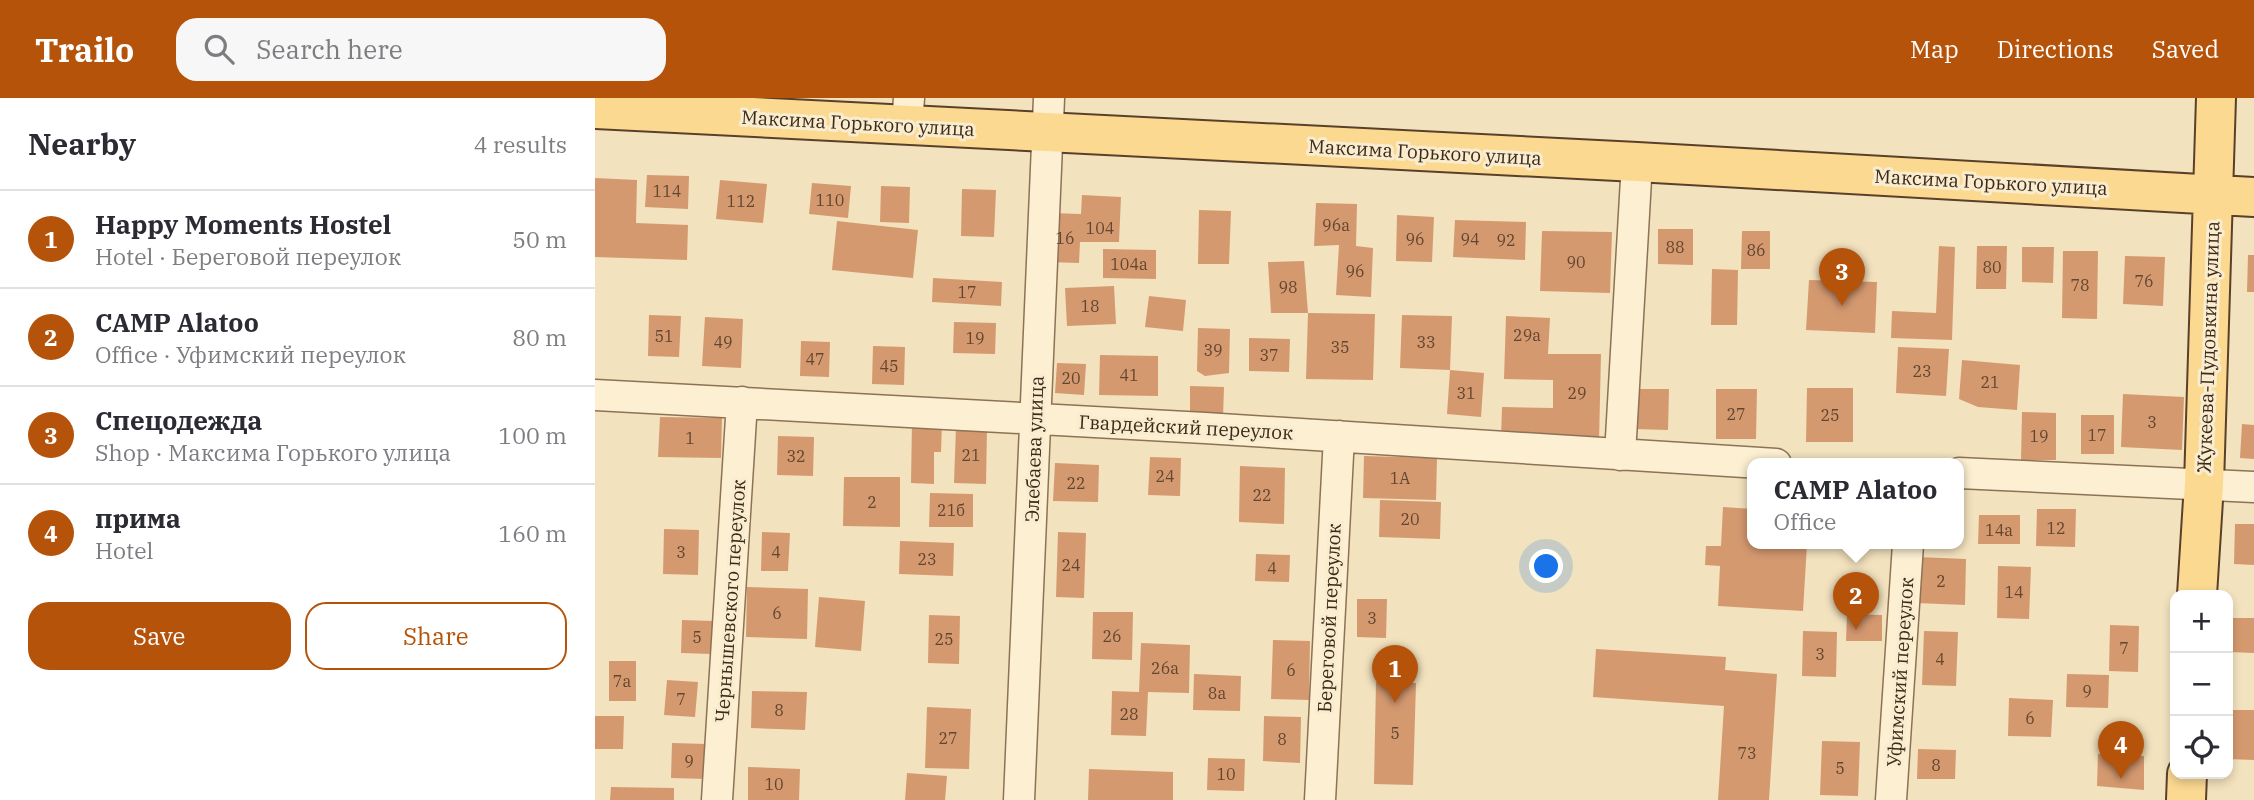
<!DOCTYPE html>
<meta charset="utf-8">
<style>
:root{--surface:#fff;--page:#f7f7f7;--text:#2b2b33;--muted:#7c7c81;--line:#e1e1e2;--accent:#b45309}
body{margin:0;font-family:"IBM Plex Serif",serif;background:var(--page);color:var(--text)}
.controls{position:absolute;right:21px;bottom:21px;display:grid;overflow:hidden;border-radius:14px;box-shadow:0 4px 10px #0003}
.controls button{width:63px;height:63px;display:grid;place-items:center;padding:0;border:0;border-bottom:2px solid var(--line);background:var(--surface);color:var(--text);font:35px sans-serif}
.you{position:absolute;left:952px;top:469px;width:24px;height:24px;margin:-18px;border:5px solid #fff;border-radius:50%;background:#1a73e8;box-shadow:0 0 0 10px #1a73e833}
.badge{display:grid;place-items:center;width:46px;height:46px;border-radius:50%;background:var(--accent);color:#fff;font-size:23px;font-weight:700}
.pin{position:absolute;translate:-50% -58px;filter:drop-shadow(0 2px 4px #0008)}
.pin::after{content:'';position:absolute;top:37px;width:24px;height:21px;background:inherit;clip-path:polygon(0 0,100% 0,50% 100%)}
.popup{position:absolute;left:1152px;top:360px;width:217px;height:91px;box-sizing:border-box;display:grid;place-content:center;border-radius:14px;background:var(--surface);filter:drop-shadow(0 2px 5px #0005);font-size:23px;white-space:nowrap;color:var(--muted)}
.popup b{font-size:26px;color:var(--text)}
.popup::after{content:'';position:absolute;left:50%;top:100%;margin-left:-14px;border:14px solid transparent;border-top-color:var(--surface)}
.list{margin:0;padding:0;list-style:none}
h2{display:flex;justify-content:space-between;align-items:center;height:91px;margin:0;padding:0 28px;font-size:30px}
h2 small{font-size:23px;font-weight:400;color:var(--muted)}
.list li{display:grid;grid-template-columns:46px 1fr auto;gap:21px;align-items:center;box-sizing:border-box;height:98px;padding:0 28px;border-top:2px solid var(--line)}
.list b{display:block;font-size:26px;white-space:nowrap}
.list p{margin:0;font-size:23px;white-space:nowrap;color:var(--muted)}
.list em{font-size:23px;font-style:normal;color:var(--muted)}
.actions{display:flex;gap:14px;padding:21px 28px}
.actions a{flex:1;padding:16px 0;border:2px solid var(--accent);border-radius:21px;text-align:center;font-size:24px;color:var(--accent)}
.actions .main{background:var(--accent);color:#fff}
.icon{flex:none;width:38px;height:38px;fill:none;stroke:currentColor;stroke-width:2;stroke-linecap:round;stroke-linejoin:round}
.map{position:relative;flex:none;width:1659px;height:702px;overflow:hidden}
header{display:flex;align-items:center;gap:42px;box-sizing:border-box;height:98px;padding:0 35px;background:var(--accent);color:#fff}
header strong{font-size:33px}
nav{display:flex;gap:38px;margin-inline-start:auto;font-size:24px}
.search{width:490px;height:63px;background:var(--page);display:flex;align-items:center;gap:18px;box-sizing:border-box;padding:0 24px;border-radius:21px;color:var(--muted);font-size:26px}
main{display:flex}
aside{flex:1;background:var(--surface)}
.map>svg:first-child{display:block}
.building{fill:#d59970}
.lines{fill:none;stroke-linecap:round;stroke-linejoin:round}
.minor-casing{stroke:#8d7255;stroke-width:33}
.major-casing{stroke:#5a402a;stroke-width:42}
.minor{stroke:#fcefd2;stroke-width:30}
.major{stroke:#fbd991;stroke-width:38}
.labels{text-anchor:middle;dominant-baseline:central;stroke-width:6;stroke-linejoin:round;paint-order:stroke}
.number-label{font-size:16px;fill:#624630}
.street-label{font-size:19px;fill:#3b2a1b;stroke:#f9eccf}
</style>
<header>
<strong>Trailo</strong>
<div class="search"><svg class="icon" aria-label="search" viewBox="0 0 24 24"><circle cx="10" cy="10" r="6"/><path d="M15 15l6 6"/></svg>Search here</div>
<nav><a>Map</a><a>Directions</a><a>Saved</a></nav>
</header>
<main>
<aside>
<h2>Nearby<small>4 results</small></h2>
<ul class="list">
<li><span class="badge">1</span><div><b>Happy Moments Hostel</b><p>Hotel · Береговой переулок</p></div><em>50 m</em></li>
<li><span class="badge">2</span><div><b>CAMP Alatoo</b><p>Office · Уфимский переулок</p></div><em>80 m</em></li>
<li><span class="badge">3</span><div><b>Спецодежда</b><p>Shop · Максима Горького улица</p></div><em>100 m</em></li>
<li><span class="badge">4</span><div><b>прима</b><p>Hotel</p></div><em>160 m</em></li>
</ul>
<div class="actions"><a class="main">Save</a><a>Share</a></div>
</aside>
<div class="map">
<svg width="1659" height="702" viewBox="0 0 1659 702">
<rect width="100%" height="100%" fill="#f3e2be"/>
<path class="building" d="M52,77L94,78L93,111L50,109Z
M0,80L42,82L41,125L93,127L92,162L0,159Z
M125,82L172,86L168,125L121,121Z
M217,85L256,88L253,120L214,116Z
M286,88L315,89L314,125L285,124Z
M367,91L401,92L399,139L366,138Z
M487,97L526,99L524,144H485L484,165L454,164L455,115L486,116Z
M721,105L762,106L761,148L778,150L776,199L741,197L744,147L719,148Z
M604,112L636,113L634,166H603Z
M802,117L839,119L837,164L801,163Z
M860,122L931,124L930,162L858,159Z
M242,123L323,132L318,180L237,172Z
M1063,131H1098V167L1063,166Z
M947,133L1017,134L1015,195L945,193Z
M1147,133H1175V171H1146Z
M1344,148L1360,149L1357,242L1296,240L1297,213L1341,215Z
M1382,148H1412L1411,191H1381Z
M1427,149H1459L1458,185L1427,184Z
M508,151L561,152V181L508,180Z
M1468,153H1503L1502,221L1467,220Z
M1653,157H1659V194H1652Z
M1530,158L1570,159L1568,208L1528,206Z
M709,163L713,215H676L673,164Z
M1117,171L1143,172L1142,227H1116Z
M338,180L407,184L406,208L337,204Z
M1214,182L1282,184L1280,235L1211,232Z
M519,188L521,226L472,228L470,190Z
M554,198L591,202L588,233L550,229Z
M713,215L780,216L778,282L711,281Z
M54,217L86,218L84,259L53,258Z
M807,217L857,218L855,272L805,270Z
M911,218L955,220L953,256H1006L1004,344L906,341L907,309L958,310V282L909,281Z
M110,219L148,221L146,270L107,268Z
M359,224L401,225L400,256L358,255Z
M603,230L635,231L634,275L610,278L602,273Z
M654,240L695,241L694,274L654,273Z
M206,243L235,244L234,279L205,278Z
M278,248L310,249L309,287L277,286Z
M1303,249L1354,251L1351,298L1301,295Z
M505,257L563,258V298L504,297Z
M1367,262L1425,267L1422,312L1383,309L1364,301Z
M462,265L491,266L489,297L460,295Z
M855,272L889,275L886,319L852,316Z
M595,288L629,289L628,320L595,319Z
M1212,290H1258V344H1211Z
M1040,291H1074L1073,332L1039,331Z
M1121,291H1162L1161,341H1121Z
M1528,296L1589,299L1587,352L1526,349Z
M1427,314L1461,315V362H1426Z
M1486,317H1519V356H1486Z
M65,319L127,320L126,360L63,359Z
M317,323L347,324L346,354H339V386L316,385Z
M1647,326L1659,327V361L1645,360Z
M361,329L392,330L391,386L359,385Z
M183,338L219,339L218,378L182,377Z
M769,358L842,360L841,402L768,400Z
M555,359L586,360L585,398L553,397Z
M460,365L504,367L503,404L458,403Z
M645,368L690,370L689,426L644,424Z
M249,379H305V429L248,428Z
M335,395L378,396V429H334Z
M785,402L846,404L845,441L784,439Z
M1128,409L1158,411V446H1212L1208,513L1123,508L1125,468L1110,467L1111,448H1126Z
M1442,411H1481L1480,449L1441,448Z
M1384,417H1425V446H1383Z
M1640,426H1659V467L1639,466Z
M69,431L104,432L103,477L68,476Z
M167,434L195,435L193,473H166Z
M463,434L491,435L489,500L461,499Z
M305,443L359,445L358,478L304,476Z
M661,456L695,457L694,484L660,483Z
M1322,459L1371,461L1370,507L1321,505Z
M1403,468L1436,469L1434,521L1402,520Z
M152,489L213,491L212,541L151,539Z
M224,499L270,503L266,553L220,549Z
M762,501H792L791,540L762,539Z
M498,514H538L537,562L497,561Z
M1252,516L1287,517V543H1251Z
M334,517L365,518L364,566L333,565Z
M1636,520H1659V555L1635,554Z
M87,522L118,523L117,556L86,555Z
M1515,527L1544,528L1543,574L1514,573Z
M1208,533L1242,534L1241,579L1207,578Z
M1329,533L1363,534L1361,588L1327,587Z
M678,542L715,543L714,602L676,601Z
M546,545L595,547L594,595L553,594L551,638L516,637L517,593L544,594Z
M1001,551L1131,559L1130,572L1182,576L1174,702H1123L1129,608L998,599Z
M14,563H41V603H14Z
M599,576L646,578L645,613L598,612Z
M1472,576L1514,577L1513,610L1471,609Z
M72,582L103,584L100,619L69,617Z
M781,584L821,585L818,687L779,686Z
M157,593L212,594L210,632L156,630Z
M1414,600L1458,602L1456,639L1413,638Z
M332,609L376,611L374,671L330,670Z
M1633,612H1659V662L1633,661Z
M0,618H29L28,651H0Z
M669,618L706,619L705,665L668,663Z
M1227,643L1265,644L1263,698L1225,697Z
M77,645L112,646L111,681L76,680Z
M1323,651L1361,652L1360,681H1322Z
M1503,656L1549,658V692L1502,688Z
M613,660L650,661L649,693L612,692Z
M153,669L205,671L204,702H153Z
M494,671L578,674V702H493Z
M312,675L352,678L350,702H310Z
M16,689L79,690V702H15Z"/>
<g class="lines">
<defs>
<path id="minor" d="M312,27L314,0
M0,297L610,330L1181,366
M1025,357L1042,64
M1364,375L1659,389
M122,702L147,304
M424,702L454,0
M725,702L744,338
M1296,702L1313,446"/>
<path id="major" d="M0,11L1042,64L1659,99
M1602,497L1609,386L1621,0
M1591,702L1592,676"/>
</defs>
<use href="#minor" class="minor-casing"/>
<use href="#major" class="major-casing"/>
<use href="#minor" class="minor"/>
<use href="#major" class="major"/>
</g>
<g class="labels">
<g class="number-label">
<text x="72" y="93">114</text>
<text x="235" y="102">110</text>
<text x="146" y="103">112</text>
<text x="741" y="127">96а</text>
<text x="505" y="130">104</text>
<text x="470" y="140">16</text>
<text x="820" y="141">96</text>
<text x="875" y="141">94</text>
<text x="911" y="142">92</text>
<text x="1080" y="149">88</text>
<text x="1161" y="152">86</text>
<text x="981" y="164">90</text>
<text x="534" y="166">104а</text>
<text x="1397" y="169">80</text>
<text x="760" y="173">96</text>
<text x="1549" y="183">76</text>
<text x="1485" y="187">78</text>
<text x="693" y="189">98</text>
<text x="372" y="194">17</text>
<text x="495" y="208">18</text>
<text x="932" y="237">29а</text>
<text x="69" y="238">51</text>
<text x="380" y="240">19</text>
<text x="128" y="244">49</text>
<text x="831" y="244">33</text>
<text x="745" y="249">35</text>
<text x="618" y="252">39</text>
<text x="674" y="257">37</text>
<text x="220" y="261">47</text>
<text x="294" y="268">45</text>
<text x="1327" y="273">23</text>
<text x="534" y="277">41</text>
<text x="476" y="280">20</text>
<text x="1395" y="284">21</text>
<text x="871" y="295">31</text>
<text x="982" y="295">29</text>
<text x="1141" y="316">27</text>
<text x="1235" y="317">25</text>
<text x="1557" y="324">3</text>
<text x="1502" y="337">17</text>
<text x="1444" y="338">19</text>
<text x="95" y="340">1</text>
<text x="376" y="357">21</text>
<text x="201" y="358">32</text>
<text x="570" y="378">24</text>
<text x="805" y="380">1А</text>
<text x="481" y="385">22</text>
<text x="667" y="397">22</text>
<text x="277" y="404">2</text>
<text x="356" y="412">21б</text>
<text x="815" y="421">20</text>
<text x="1461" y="430">12</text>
<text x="1404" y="432">14а</text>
<text x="86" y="454">3</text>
<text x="181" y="454">4</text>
<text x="332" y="461">23</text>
<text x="476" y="467">24</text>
<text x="677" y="470">4</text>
<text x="1346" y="483">2</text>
<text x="1419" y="494">14</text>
<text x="182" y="515">6</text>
<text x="777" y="520">3</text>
<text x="517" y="538">26</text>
<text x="102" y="539">5</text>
<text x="349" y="541">25</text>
<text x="1529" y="550">7</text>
<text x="1225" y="556">3</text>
<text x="1345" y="561">4</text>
<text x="570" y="570">26а</text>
<text x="696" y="572">6</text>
<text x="27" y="583">7а</text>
<text x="1492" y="593">9</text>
<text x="622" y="595">8а</text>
<text x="86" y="601">7</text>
<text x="184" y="612">8</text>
<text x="534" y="616">28</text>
<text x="1435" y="620">6</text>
<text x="800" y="635">5</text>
<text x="353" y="640">27</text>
<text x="687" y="641">8</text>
<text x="1152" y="655">73</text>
<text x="94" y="663">9</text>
<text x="1341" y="667">8</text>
<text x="1245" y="670">5</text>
<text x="631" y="676">10</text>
<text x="179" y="686">10</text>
</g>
<g class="street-label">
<text transform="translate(263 25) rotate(3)">Максима Горького улица</text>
<text transform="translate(830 54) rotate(3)">Максима Горького улица</text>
<text transform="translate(1396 84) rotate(3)">Максима Горького улица</text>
<text transform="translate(1613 249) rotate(-88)">Жукеева-Пудовкина улица</text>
<text transform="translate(591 329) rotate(3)">Гвардейский переулок</text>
<text transform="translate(439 351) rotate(-88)">Элебаева улица</text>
<text transform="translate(135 503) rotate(-86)">Чернышевского переулок</text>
<text transform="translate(734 520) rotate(-87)">Береговой переулок</text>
<text transform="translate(1305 574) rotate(-86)">Уфимский переулок</text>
</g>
</g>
</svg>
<div class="controls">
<button>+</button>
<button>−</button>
<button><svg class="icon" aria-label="locate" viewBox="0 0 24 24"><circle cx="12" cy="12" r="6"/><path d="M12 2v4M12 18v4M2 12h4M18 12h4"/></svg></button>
</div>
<div class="you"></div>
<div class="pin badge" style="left:800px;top:605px">1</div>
<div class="pin badge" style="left:1261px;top:532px">2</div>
<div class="popup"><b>CAMP Alatoo</b>Office</div>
<div class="pin badge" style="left:1247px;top:208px">3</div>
<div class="pin badge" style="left:1526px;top:681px">4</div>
</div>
</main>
